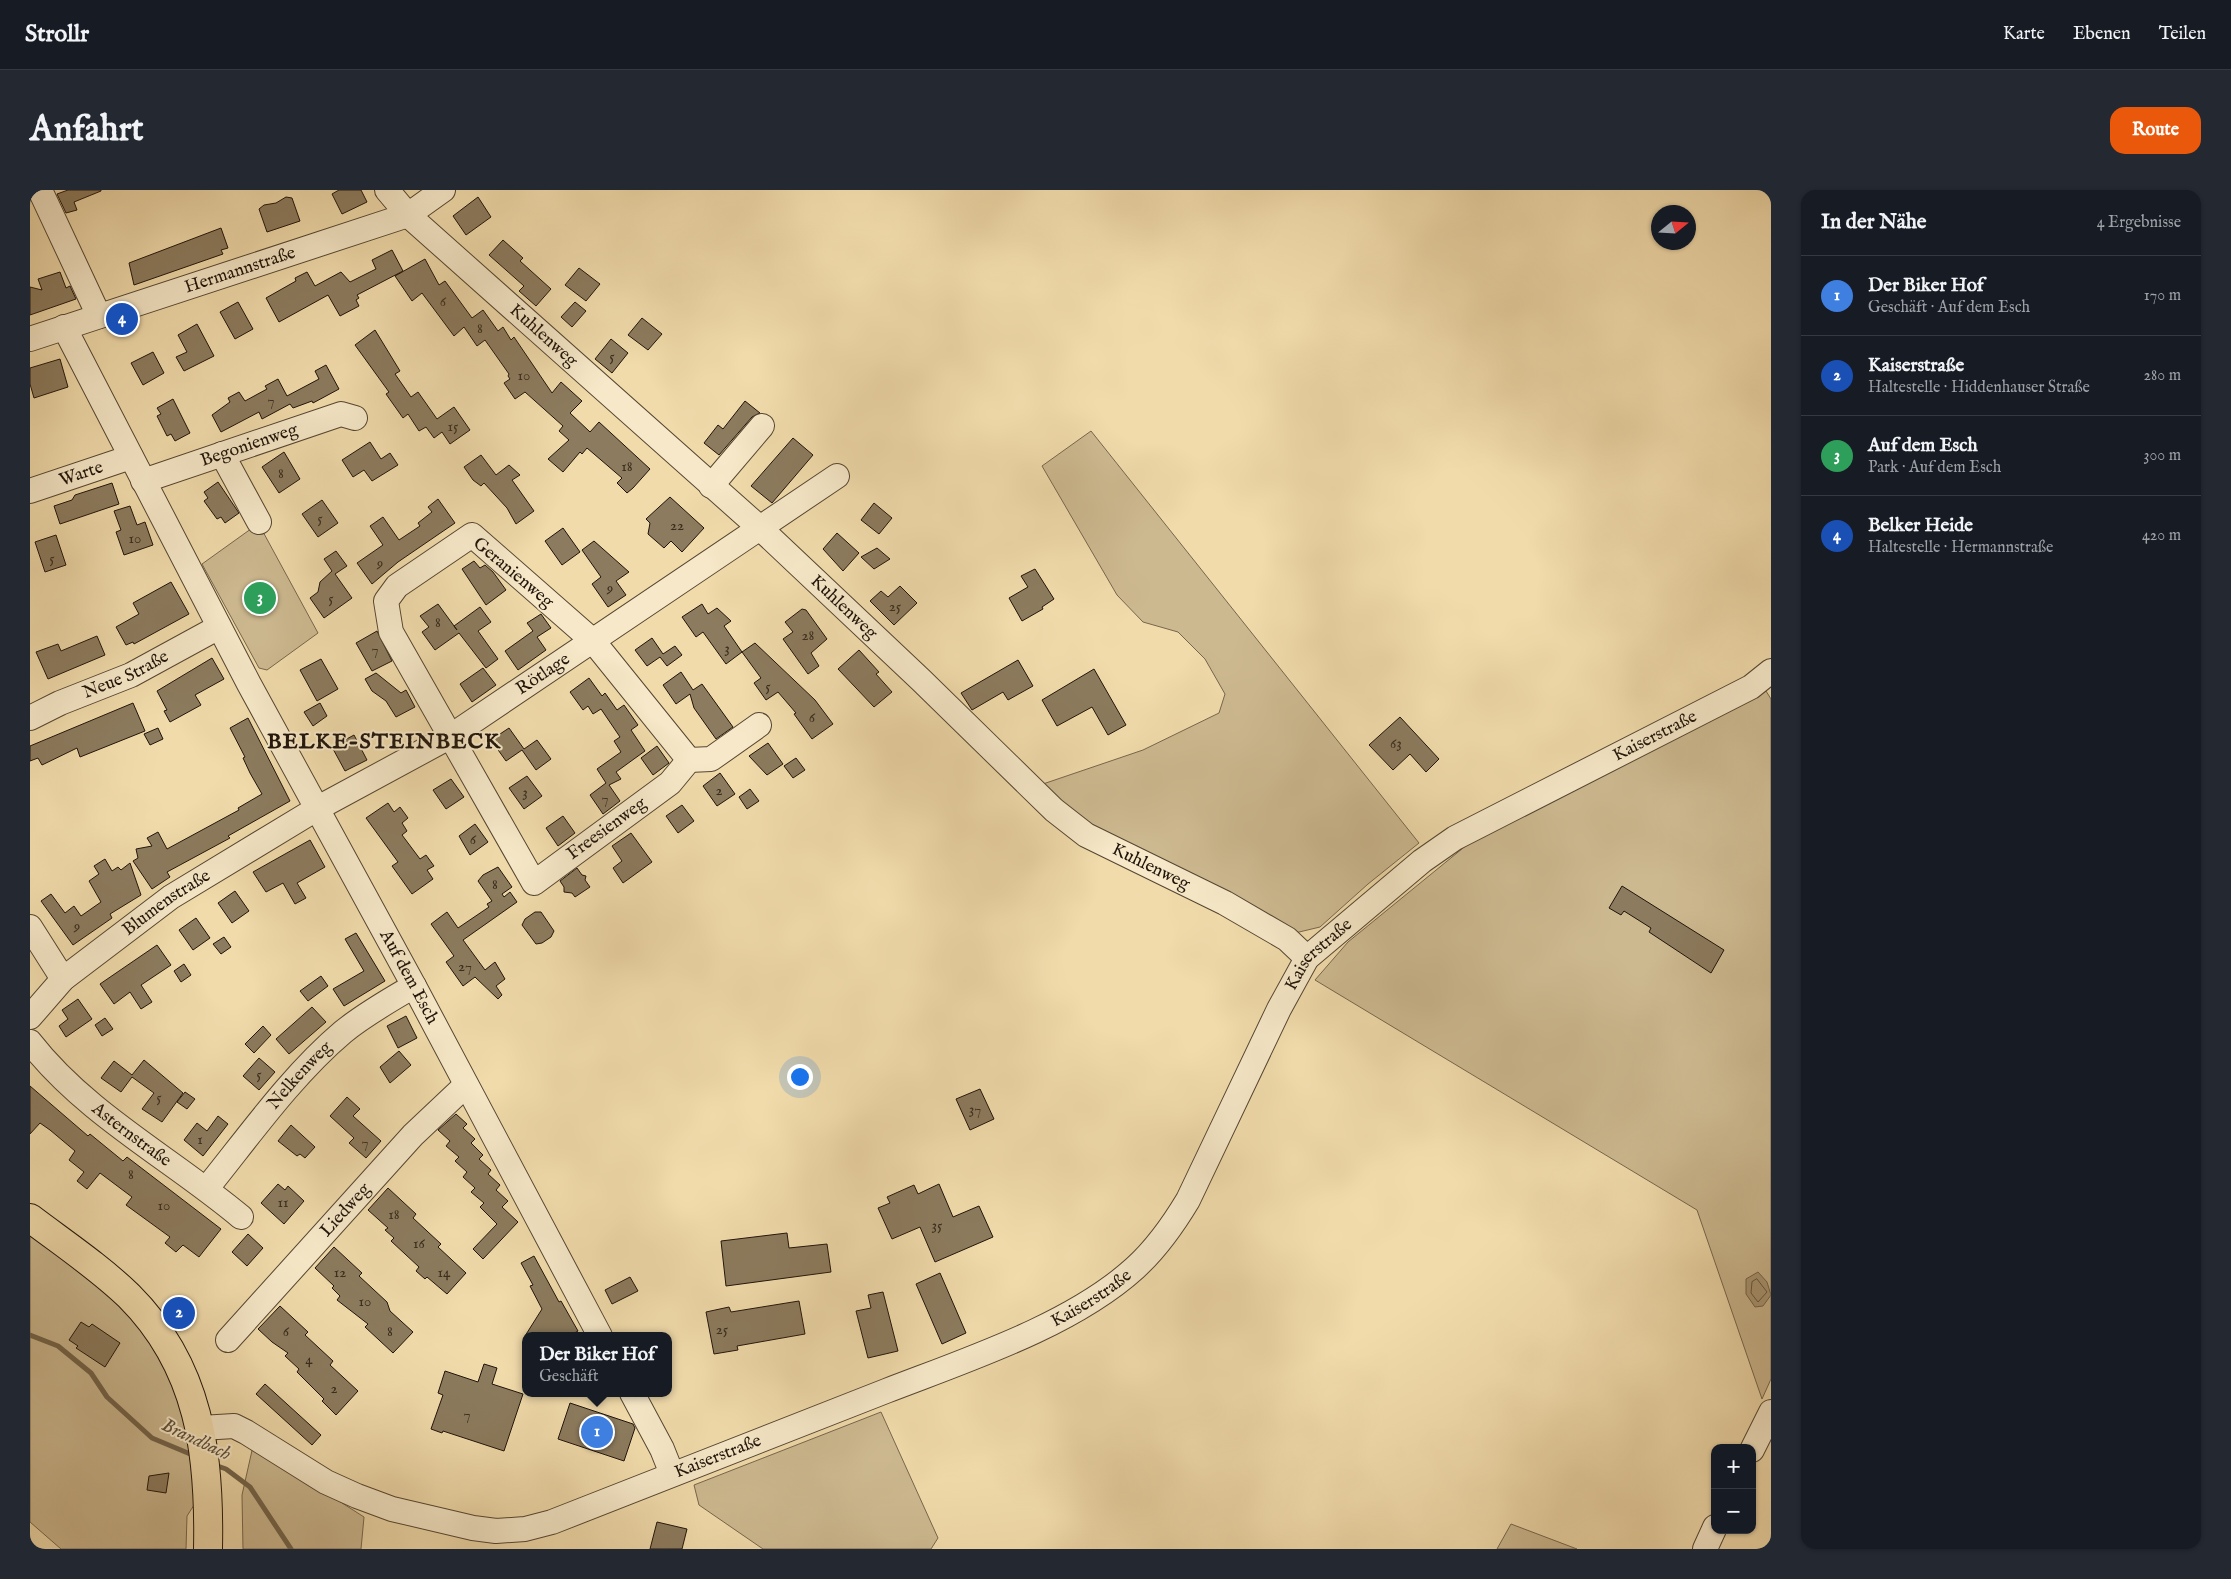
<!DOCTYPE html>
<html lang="de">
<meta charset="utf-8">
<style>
:root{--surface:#171b24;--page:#242831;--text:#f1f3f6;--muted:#9ea1a6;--line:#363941;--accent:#ea580c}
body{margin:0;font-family:"IM FELL English",serif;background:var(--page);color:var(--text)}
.controls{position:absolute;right:15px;bottom:15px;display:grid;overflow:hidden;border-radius:10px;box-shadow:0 1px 4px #0004}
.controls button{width:45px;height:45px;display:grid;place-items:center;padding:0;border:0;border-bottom:1px solid var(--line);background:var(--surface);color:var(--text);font:25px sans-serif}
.compass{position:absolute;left:1621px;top:15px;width:45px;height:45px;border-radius:50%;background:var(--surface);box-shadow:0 1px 4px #0004;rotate:72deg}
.you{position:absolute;left:769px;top:886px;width:18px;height:18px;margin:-12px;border:4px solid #fff;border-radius:50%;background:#1a73e8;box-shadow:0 0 0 8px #1a73e833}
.badge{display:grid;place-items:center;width:32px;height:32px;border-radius:50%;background:var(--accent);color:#fff;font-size:16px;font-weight:700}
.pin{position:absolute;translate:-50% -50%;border:2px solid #fff;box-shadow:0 1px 5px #0006}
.popup{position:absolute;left:492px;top:1142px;width:150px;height:65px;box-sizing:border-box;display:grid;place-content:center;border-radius:10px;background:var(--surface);filter:drop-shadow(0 1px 4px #0005);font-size:16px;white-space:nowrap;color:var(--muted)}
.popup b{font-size:19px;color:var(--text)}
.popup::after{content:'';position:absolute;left:50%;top:100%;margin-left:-10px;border:10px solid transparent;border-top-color:var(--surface)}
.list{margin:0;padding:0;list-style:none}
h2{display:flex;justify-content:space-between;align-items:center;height:65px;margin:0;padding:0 20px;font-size:21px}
h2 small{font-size:16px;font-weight:400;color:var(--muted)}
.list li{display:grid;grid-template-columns:32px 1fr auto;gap:15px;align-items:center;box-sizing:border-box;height:80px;padding:0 20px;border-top:1px solid var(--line)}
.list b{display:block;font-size:19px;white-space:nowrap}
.list p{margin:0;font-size:16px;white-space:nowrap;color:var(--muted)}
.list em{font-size:16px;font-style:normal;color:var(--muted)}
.map{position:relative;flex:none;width:1741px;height:1359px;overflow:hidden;border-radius:15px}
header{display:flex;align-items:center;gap:30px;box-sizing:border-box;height:70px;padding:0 25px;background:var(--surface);border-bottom:1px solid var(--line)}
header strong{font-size:24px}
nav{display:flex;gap:28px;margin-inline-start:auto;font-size:18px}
.intro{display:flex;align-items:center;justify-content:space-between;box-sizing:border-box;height:120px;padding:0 30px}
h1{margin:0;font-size:35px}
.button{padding:12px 22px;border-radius:15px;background:var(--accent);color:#fff;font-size:18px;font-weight:700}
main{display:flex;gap:30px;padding:0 30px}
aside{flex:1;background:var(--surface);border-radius:15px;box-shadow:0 1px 4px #0004}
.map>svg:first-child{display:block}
.green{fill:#cdb990;stroke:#76664d}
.water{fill:#aa9774;stroke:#72634a}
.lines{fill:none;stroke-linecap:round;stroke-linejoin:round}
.shore{stroke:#64563f;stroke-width:1}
.stream{stroke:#72634a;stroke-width:5}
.building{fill:#8c7b5e;stroke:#1f140a}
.minor-casing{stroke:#544632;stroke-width:26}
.major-casing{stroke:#1f140a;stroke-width:30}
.minor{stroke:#f6e8c8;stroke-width:24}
.major{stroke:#f1dbab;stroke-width:28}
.labels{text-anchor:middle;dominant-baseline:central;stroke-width:4;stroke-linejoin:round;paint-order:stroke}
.number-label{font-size:15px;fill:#3a2e1f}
.street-label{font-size:18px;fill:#1f140a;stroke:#f6e8c8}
.water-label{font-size:19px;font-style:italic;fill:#5e4f3a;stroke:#f6e8c8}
.district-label{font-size:22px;font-weight:bold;letter-spacing:1px;fill:#1f140a;stroke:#f6e8c8}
</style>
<header>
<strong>Strollr</strong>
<nav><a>Karte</a><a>Ebenen</a><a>Teilen</a></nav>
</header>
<div class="intro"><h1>Anfahrt</h1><a class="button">Route</a></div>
<main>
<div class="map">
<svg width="1741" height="1359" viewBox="0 0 1741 1359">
<rect width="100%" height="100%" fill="#f1dbab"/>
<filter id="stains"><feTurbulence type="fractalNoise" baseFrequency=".004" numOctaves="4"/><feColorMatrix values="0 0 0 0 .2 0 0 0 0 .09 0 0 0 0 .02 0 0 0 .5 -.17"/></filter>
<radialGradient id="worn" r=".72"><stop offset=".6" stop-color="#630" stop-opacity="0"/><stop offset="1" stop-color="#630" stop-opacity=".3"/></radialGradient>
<path class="green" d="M1061,241L1389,653L1338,694L1290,737L1265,743L1052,633L1010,595L1113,560L1189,523L1195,504L1175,469L1148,442L1113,432L1087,405L1012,276Z
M225,336L232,340L288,443L237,480L229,478L172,374Z
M1736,501L1741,509V1189L1732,1209L1667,1020L1285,790L1318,752L1438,654Z
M0,1040L102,1124L128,1163L151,1215L161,1256L166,1312L157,1326L156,1359H31L0,1332Z
M851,1222L908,1348L901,1359H733L669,1315L664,1295Z
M223,1256L334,1327L331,1359H213L212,1305Z
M1481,1334L1547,1359H1467Z"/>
<path class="water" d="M1728,1082L1737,1092L1741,1105L1733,1116L1725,1117L1716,1104V1089Z"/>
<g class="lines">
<path class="shore" d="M1727,1089L1737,1102L1728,1112L1721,1103L1722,1092Z"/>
<path class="stream" d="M0,1145L28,1156L61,1183L77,1207L122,1248L165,1266
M182,1274L196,1279L220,1297L261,1359"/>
</g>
<path class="building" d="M38,0H71V1L44,12L47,20L36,23L27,4Z
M309,0H331L337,12L312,24L302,4Z
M256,7L262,8L270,31L237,42L229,19L234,15L246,13Z
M448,7L461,27L436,45L423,26Z
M191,38L198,58L191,60L193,64L104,95L99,73Z
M473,50L493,68L490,71L521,99L506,116L489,101L494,96L459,65Z
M362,60L373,81L327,105L329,108L326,110L329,116L310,126L298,105L249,132L236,108L266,91L265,88L277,82L285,96L311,82L320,92L346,79L342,70Z
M395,69L409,95L415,91L442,128L453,120L468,141L473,137L481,150L484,147L522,203L531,192L552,211L540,223L560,242L569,232L620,279L603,298L597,303L587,293L592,288L557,258L552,264L550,262L533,282L518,269L539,250L529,241L533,236L495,202L485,209L474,193L480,189L478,186L479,184L455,150L447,156L434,137L424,146L392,103L382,111L365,86Z
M549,78L570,94L556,111L535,95Z
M30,82L36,98L40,96L46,109L0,125V97L12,100L8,89Z
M208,112L223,139L205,149L190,122Z
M545,112L556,121L542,137L531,127Z
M612,128L632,144L618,160L598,145Z
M167,134L184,166L154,181L146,167L157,162L148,145Z
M345,140L370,181L365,184L381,207L388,202L407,229L424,217L440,240L420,254L412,242L404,248L396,237L389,241L378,224L373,228L356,204L359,202L325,155Z
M581,149L598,163L582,183L565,169Z
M123,162L134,183L113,195L101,173Z
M30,169L38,197L4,208L0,194V178Z
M296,175L309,199L283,213L282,211L263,218L260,214L232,229L229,222L191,242L182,225L200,212L198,208L209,202L215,211L237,199L235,196L248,189L257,206L289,189L285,181Z
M143,209L160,243L145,251L141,244L137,246L127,226L131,224L127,218Z
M715,211L730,223L722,227L689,265L674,253L688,235L693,239Z
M763,248L783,265L742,313L721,296Z
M340,252L351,269L360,263L368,275L342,291L334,280L323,287L312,270Z
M254,262L270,289L249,303L232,277Z
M451,265L466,285L479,275L490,285L482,290L504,321L486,334L477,318L454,293L451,296L443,290L434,277Z
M188,292L209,323L195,333L191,327L187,329L174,311L178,308L174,302Z
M82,293L89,314L30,334L24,316L42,310L45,305Z
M640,307L674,338L652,362L641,351L634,358L618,344L620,333L616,329Z
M408,309L425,333L368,372L342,394L327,373L353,355L340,336L353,327L369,350L390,336L388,333L402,322L398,317Z
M292,310L308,333L288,347L272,324Z
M844,313L862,328L849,344L831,330Z
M100,316L107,335L115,332L123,355L94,365L86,342L91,340L84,321Z
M533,338L550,362L532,375L515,351Z
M807,343L829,363L813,381L793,359Z
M26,345L36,375L15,382L5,352Z
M564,351L599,382L586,391L596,405L578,417L562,394L571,387L552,360Z
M847,358L860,369L844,379L831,367Z
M306,361L317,376L305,384L322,408L294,428L280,408L288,402L290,392L302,381L294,369Z
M444,371L450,378L455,375L463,382L476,400L456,415L432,379Z
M1005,379L1024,409L1012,417L1013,419L992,431L979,408L998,397L991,386Z
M141,392L159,424L104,454L103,452L96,455L86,437L109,424L103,413Z
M870,396L887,413L864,435L840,411L851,401L858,407Z
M408,414L427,440L424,436L450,417L461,432L448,441L468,469L456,478L429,443L405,460L392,442L399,437L390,426Z
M672,414L678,424L687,418L701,431L694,436L712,462L696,474L673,442L666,447L652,427Z
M772,419L776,420L797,449L781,463L789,476L778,484L753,449L763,442L755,432Z
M511,424L521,438L507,447L516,460L488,480L475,461L503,441L497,433Z
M347,441L362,471L342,481L326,453Z
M67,446L75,465L18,489L6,462L28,454L31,461Z
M622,448L633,464L645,456L652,465L637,476L630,467L617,476L605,460Z
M725,453L785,510L803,534L782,549L764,524L766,523L748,502L736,510L724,493L731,488L712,462Z
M829,460L849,482L846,484L862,502L844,517L808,479Z
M182,468L194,489L165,505L171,515L140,532L134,521L137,520L127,501Z
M291,469L308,499L287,511L270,480Z
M988,470L1003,496L978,510L973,502L942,520L931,503Z
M453,478L466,495L442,512L430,494Z
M1064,479L1096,535L1078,545L1062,517L1027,536L1012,510Z
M651,482L663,500L672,494L703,537L686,549L664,518L660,504L646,514L633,495Z
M346,483L371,503L376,500L385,517L366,527L356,511L342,501L335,489Z
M559,488L572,506L575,503L587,520L594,515L608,535L601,540L615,561L586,582L591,589L579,595L590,611L573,624L560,605L576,593L567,579L591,562L584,551L590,547L571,519L563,524L558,516L553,520L540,502Z
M103,513L115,541L50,567L47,558L12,575L8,568L0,571V556Z
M290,513L297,526L283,536L274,522Z
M1370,527L1409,569L1396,582L1380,564L1363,580L1339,555Z
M218,528L260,611L198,646L200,648L137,682L140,687L122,699L103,671L108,668L106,659L122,656L117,648L128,642L137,659L209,620L208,618L232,604L220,583L213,568L215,567L200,538Z
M128,538L133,549L120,555L114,544Z
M479,538L494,559L507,550L521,569L506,580L492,560L476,571L461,550Z
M324,545L337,570L315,581L302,557Z
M738,553L753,574L737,585L719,566Z
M627,556L639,573L623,585L611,568Z
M766,568L775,580L763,588L754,576Z
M690,583L705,604L687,616L673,596Z
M497,586L512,606L494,619L479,598Z
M421,589L434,607L416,619L403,600Z
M720,599L729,611L717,619L709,607Z
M358,613L364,622L370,617L378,628L372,633L377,641L372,645L390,669L396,665L404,676L397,680L403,689L382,704L362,676L368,672L336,628Z
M652,615L664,631L648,643L636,626Z
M533,626L545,643L528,656L516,638Z
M445,634L458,652L440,665L429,646Z
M601,643L622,672L593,693L583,678L592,671L582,656Z
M280,650L295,677L267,693L276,708L265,714L253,693L236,702L223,682Z
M75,669L82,681L88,677L91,680L100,673L111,705L80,724L82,728L43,755L11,711L21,704L35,723L44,716L51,726L71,712L59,691L69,684L64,676Z
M468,677L482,697L472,704L474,707L480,702L487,712L433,750L455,780L465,772L475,789L466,796L472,805L468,809L445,787L433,796L416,772L424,766L401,734L417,722L428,738L459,717L457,714L462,711L448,691L453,685Z
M547,678L552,685L556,686L555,690L560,697L545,707L542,703L534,702V697L530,691Z
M1592,696L1694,760L1681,783L1619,742L1621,738L1594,721L1591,725L1579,718Z
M205,701L219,721L202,733L188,713Z
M505,722H511L524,741L521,747L512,753L506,754L492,735L495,729Z
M166,728L180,748L163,760L149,740Z
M326,743L355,791L314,816L303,799L334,781L315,749Z
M194,747L201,757L191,764L183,754Z
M127,755L141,775L111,795L122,812L111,819L100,802L84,814L70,794Z
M154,774L161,785L151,792L144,781Z
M291,786L298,796L278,811L270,801Z
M48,809L62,829L36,847L29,836L38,829L32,820Z
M282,817L296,832L259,864L246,849Z
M376,826L387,848L368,858L357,836Z
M75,828L83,839L72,846L65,835Z
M233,836L241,845L224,863L215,854Z
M369,861L381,875L360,893L350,877Z
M229,868L245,882L229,900L213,886Z
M114,870L153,903L132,932L112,919L124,903L102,887L91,902L71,888L84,871L102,885Z
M0,896L58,946L60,944L93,971L97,967L191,1039L169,1067L153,1055L146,1062L135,1053L140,1047L96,1015L102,1007L70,983L57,999L47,991L54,982L39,970L45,961L20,940L10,933L0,944Z
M950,899L964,929L940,940L926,909Z
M155,902L165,909L157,919L147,912Z
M317,907L330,919L323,926L351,951L336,968L319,953L324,948L300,926Z
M426,924L437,934L433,938L445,949L441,953L453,965L449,969L461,980L458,984L470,995L466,1000L478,1011L472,1017L488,1032L453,1069L443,1059L467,1034L450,1017L454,1013L441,1002L445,998L433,987L437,982L425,971L429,967L416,956L420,951L408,940Z
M188,926L198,934L173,966L154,950L167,933L177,941Z
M261,935L285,957L275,968L270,964L267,966L248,951Z
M248,994L255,1000L258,996L274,1011L254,1034L231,1013Z
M909,994L923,1027L949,1016L963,1047L905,1072L890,1037L862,1049L848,1018L860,1013L857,1007L884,995L888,1004Z
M358,998L386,1024L383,1028L411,1054L408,1057L436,1083L417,1104L397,1087L395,1089L386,1081L389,1077L361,1051L364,1048L355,1040L358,1038L338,1020Z
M757,1043L759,1058L797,1054L801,1082L696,1096L691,1051Z
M218,1044L233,1058L217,1076L202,1062Z
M304,1057L332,1083L329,1086L357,1112L360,1121L383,1142L363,1163L335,1137L338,1134L307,1110L310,1106L302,1098L304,1096L285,1078Z
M504,1066L529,1112L531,1111L548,1141L539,1146H495L512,1119L500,1096L503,1095L491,1073Z
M910,1083L936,1143L912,1154L886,1094Z
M600,1087L608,1101L582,1114L575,1100Z
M853,1102L868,1161L838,1168L826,1121L841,1118L838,1105Z
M769,1111L775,1144L707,1156L708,1160L684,1164L676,1122L699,1117L701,1122Z
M250,1116L278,1142L275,1145L303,1171L300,1175L328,1201L306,1225L292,1211L294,1209L267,1182L269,1179L255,1166L258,1163L242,1152L228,1139Z
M51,1132L59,1137L62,1134L90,1153L75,1177L46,1158L48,1156L39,1150Z
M454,1174L467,1178L462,1194L493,1204L474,1261L413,1241L412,1243L401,1239L413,1205L408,1203L415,1181L448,1192Z
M235,1194L291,1245L282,1255L226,1204Z
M540,1213L603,1234L605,1238L594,1271L528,1249Z
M139,1283L136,1303L117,1300L119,1286Z
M627,1332L657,1339L652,1359H620Z"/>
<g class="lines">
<defs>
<g id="minor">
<path d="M10,0L69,126"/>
<path id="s1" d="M357,0L378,25L731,339L891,490L1024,620L1056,645L1195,713L1257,749L1277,768"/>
<path id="s2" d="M34,137L219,494L384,796L570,1146"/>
<path id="s3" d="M0,149L378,25L413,0"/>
<path d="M192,264L229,332"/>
<path id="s4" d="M113,291L311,224L325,228"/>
<path d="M681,296L732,236"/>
<path id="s5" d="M0,301L101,267"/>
<path d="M442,345L563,451L659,570L640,593L504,693L361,442L356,411L367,396Z"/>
<path id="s6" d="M0,528L30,513L101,485L189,437"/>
<path d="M659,570L681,569L729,535"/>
<path d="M0,737L33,789"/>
<path id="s7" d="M0,827L33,789L141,707L288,618L421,546L807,286"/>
<path id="s8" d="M0,852C56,924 142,969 211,1027"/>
<path id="s9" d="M177,998C219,946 262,885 313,842C335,824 360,810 384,796"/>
<path id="s10" d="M198,1150L383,945L436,895"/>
<path d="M602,1203L632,1259L642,1284"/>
<path id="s11" d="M171,1238L204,1236L216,1242L296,1292L327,1306L362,1319L443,1338L466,1341L495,1339L522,1332C633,1288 744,1244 856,1201C936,1170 1041,1136 1105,1078C1127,1058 1143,1035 1158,1010L1249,819L1277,768L1392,671L1425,648L1721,497L1741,481"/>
<path d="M1722,1260L1741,1222"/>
<path d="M1675,1359L1685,1337"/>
</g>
<path id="major" d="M0,1028C33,1053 69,1077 99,1106C170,1177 180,1264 178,1359"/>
</defs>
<use href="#minor" class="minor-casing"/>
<use href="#major" class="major-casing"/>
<use href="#minor" class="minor"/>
<use href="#major" class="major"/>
</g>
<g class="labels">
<g class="number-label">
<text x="413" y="111">6</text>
<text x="450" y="138">8</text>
<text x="582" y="166">5</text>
<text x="494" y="185">10</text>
<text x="241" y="210">7</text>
<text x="423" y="236">15</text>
<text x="597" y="276">18</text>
<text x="251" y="283">8</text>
<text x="290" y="328">5</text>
<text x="647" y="335">22</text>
<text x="105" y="348">10</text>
<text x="22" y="368">5</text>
<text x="350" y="373">9</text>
<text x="580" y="398">9</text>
<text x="301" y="408">5</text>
<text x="865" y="416">25</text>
<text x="408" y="432">8</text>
<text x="778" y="445">28</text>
<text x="697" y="458">3</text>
<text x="345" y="459">7</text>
<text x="738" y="496">5</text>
<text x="782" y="527">6</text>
<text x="1366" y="553">63</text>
<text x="689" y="600">2</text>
<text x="495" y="602">3</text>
<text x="575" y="608">7</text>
<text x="443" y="649">6</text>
<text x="465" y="694">8</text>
<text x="47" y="736">9</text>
<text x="435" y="776">27</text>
<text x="229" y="884">5</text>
<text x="129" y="907">5</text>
<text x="945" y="919">37</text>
<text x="170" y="949">1</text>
<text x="335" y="952">7</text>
<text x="101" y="984">8</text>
<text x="253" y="1012">11</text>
<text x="134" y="1015">10</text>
<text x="364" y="1024">18</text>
<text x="907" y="1035">35</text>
<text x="389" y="1053">16</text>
<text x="310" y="1082">12</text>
<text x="414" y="1082">14</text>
<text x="335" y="1111">10</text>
<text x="692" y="1139">25</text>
<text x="256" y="1141">6</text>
<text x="360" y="1141">8</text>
<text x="279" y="1169">4</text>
<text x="304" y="1198">2</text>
<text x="437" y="1224">7</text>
</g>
<g class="street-label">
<text stroke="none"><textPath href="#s3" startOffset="221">Hermannstraße</textPath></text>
<text stroke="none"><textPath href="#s1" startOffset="214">Kuhlenweg</textPath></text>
<text stroke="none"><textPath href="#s4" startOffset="112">Begonienweg</textPath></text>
<text stroke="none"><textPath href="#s5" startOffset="54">Warte</textPath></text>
<text transform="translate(483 383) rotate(40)">Geranienweg</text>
<text stroke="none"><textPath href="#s1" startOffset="619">Kuhlenweg</textPath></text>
<text stroke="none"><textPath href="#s6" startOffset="105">Neue Straße</textPath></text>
<text stroke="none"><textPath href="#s7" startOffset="620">Rötlage</textPath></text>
<text stroke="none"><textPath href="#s11" startOffset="1785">Kaiserstraße</textPath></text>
<text transform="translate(577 639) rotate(-36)">Freesienweg</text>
<text stroke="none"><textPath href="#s1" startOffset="1024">Kuhlenweg</textPath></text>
<text stroke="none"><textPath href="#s7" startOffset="179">Blumenstraße</textPath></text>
<text stroke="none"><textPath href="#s11" startOffset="1380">Kaiserstraße</textPath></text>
<text stroke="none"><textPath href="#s2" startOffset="736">Auf dem Esch</textPath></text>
<text stroke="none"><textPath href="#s9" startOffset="146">Nelkenweg</textPath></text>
<text stroke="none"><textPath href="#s8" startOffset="138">Asternstraße</textPath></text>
<text stroke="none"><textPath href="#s10" startOffset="175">Liedweg</textPath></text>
<text stroke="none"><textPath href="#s11" startOffset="960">Kaiserstraße</textPath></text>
<text stroke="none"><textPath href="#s11" startOffset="554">Kaiserstraße</textPath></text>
</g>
<g class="water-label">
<text transform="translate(166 1250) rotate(25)">Brandbach</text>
</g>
<g class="district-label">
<text x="354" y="552">BELKE-STEINBECK</text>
</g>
</g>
<rect width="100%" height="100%" filter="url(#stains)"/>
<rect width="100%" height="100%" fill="url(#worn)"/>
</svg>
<div class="controls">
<button>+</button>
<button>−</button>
</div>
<svg class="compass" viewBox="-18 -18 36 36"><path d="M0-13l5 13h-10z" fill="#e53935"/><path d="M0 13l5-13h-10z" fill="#9ea1a6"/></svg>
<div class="you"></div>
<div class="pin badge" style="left:567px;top:1242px;background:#3f7fe0">1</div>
<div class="popup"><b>Der Biker Hof</b>Geschäft</div>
<div class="pin badge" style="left:149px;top:1123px;background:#1a4fb4">2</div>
<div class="pin badge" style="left:230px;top:408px;background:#2e9e5b">3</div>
<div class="pin badge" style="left:92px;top:129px;background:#1a4fb4">4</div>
</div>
<aside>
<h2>In der Nähe<small>4 Ergebnisse</small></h2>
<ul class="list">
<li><span class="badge" style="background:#3f7fe0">1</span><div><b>Der Biker Hof</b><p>Geschäft · Auf dem Esch</p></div><em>170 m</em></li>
<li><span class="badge" style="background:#1a4fb4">2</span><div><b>Kaiserstraße</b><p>Haltestelle · Hiddenhauser Straße</p></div><em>280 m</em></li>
<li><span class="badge" style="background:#2e9e5b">3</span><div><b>Auf dem Esch</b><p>Park · Auf dem Esch</p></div><em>300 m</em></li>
<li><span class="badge" style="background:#1a4fb4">4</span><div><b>Belker Heide</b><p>Haltestelle · Hermannstraße</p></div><em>420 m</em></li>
</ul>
</aside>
</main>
